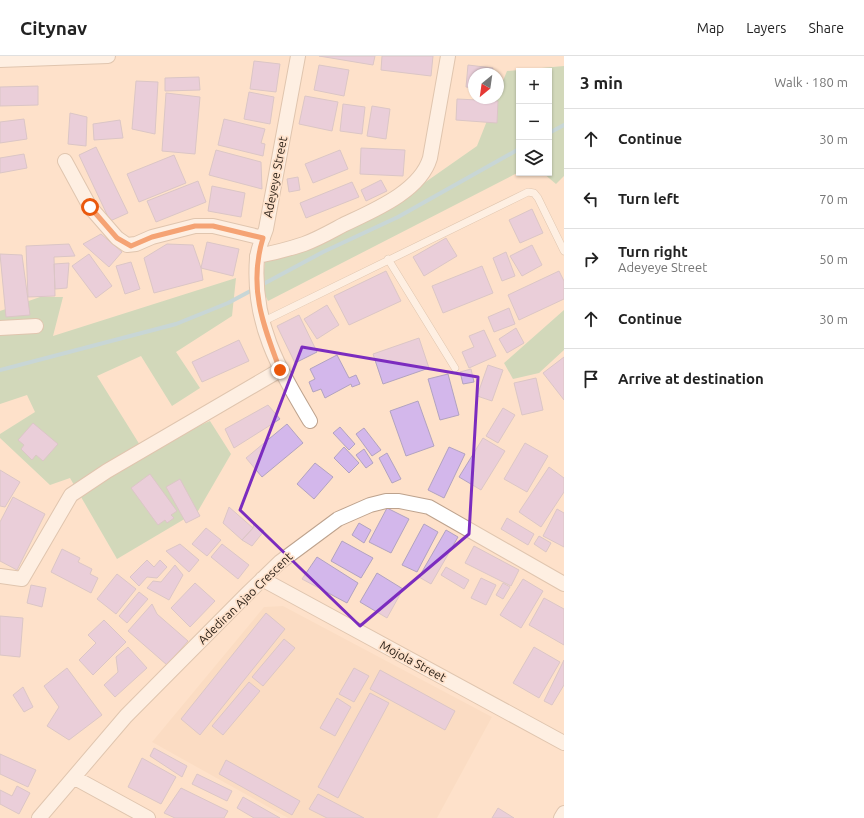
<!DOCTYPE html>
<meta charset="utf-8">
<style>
:root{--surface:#fff;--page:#f6f6f6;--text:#222;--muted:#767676;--line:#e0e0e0}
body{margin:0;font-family:Ubuntu,sans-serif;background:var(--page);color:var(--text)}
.controls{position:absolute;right:12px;top:12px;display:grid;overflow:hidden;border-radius:0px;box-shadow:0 1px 3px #0004}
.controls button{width:36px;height:36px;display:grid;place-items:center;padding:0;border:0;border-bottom:1px solid var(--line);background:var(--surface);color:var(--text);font:20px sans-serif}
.compass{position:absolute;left:468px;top:12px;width:36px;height:36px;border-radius:50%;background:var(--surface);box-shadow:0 1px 3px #0004;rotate:209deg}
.stop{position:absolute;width:12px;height:12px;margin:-9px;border:3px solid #ea580c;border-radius:50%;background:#fff}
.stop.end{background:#ea580c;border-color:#fff;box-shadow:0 1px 4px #0008}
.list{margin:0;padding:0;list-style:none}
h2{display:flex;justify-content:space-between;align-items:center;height:52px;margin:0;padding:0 16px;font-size:17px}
h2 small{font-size:13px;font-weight:400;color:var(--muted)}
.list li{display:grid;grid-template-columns:26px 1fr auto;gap:12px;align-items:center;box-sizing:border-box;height:60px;padding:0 16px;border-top:1px solid var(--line)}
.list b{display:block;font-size:15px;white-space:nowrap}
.list p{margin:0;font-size:13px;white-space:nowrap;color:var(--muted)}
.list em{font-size:13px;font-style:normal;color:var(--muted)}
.icon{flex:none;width:22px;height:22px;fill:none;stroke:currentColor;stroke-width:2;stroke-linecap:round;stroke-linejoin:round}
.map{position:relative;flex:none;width:564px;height:762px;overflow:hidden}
header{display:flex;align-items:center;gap:24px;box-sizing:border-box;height:56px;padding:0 20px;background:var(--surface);border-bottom:1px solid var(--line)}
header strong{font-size:19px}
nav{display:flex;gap:22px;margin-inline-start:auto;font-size:14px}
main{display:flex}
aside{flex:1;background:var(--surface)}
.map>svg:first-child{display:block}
.built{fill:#f9d6ba}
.green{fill:#9dcca7}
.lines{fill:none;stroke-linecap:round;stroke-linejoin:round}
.stream{stroke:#88c8e4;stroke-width:4}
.building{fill:#d3b7eb;stroke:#b2a3c0}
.lane-casing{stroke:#bda28d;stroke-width:8}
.street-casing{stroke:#bda28d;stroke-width:16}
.lane{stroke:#fff;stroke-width:7}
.street{stroke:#fff;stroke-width:14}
.route{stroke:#ea580c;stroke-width:5}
.marked{fill:none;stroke:#7b2cbf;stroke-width:3;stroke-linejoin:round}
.labels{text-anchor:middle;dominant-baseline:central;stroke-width:3.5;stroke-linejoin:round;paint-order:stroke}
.street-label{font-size:12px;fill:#2a2017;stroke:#fee1ca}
</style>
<header>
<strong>Citynav</strong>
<nav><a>Map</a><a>Layers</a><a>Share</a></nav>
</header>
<main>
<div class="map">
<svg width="564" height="762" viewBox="0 0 564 762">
<rect width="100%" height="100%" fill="#fee1ca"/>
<path class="built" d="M283,550L492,661L437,762H288L152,686L264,551Z"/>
<path class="green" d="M564,10V120L556,128L543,117H549V15H519V116L268,245L262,233L265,205L313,192L397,146L477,90L496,42H498V37L507,15Z
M236,222L232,260L176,296L200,332L172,350L141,300L97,320L143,394L210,365L231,398L198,455L117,503L70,422L50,429L0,382V378L35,356L27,339L0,348V255L40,241H63L53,280Z
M564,254V294L539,317L513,323L504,307Z"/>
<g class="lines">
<path class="stream" d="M549,77L564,69
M0,314L176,268L228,247L323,196L398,161L519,93"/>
</g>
<path class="building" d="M319,0H375L373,9Z
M382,0H433L431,20L381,14Z
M254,5L280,8L276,36L250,33Z
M319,9L349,14L344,40L314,34Z
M468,9L493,12L492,18H474V32L466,31Z
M199,21L200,34L165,35V22Z
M136,25L158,26L155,78L132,73Z
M38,30V49L0,50V31Z
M249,36L274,41L270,68L244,63Z
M166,37L200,41L195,98L162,95Z
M305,40L338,46L332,75L299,68Z
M457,43L498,45L497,67L456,64Z
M343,48L365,51L362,78L340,75Z
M372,50L390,53L386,83L367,80Z
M70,57L87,61L86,90L68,88Z
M24,63L27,83L0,87V66Z
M224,63L265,73L261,87L265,88L263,100L218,89Z
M120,64L123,82L94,84L93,68Z
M96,91L128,157L110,165L79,99Z
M361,92L405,94L403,120L360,118Z
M216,94L261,106L262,133L209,119Z
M340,94L348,113L313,127L305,108Z
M24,98L27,112L0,117V102Z
M174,99L186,127L139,146L127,118Z
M298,121L300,134L289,136L287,123Z
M381,124L387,135L366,145L361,134Z
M198,125L206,146L156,166L147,145Z
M352,126L359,141L306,162L300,147Z
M212,130L245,137L241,161L208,155Z
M532,153L543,177L520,187L509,164Z
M101,178L122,196L109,211L83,188Z
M446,182L457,200L424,220L413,201Z
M207,186L239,193L233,220L201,212Z
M69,188L75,200L54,201L55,240L28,241L26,190Z
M167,188L193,189L201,212L203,224L154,237L144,202Z
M532,189L542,209L522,220L510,200Z
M506,196L515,220L502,225L493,202Z
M0,198L22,199L30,259L6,261Z
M89,198L112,230L96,242L72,210Z
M131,206L140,233L125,238L116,210Z
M69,207L67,232L55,233L54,208Z
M482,210L493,237L443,257L432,230Z
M386,215L401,245L349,269L334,240Z
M559,215L564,225V243L519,264L508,239Z
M327,249L339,269L317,283L304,263Z
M509,252L515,268L494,276L488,261Z
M299,259L317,296L295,307L277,270Z
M516,272L524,287L507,297L499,283Z
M484,274L496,300L469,312L462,296L474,291L469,280Z
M419,282L429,312L383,328L373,298Z
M239,284L249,305L202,326L192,306Z
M337,299L349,322L356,319L360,328L352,331L351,328L325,342L321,333L313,336L309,326L315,323L310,313Z
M564,301V344L543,317Z
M488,309L503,314L492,345L477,340Z
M471,313L474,326L463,328L460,316Z
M448,318L459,359L440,364L428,323Z
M536,322L543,354L522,359L514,327Z
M418,345L434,390L406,400L390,355Z
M268,349L280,363L234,392L225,373Z
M503,352L515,359L498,387L486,380Z
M33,367L58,388L43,405L36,399L32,404L21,393L24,389L18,384Z
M287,368L303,387L262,421L246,402Z
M340,371L355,388L349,394L333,377Z
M364,372L381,394L372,400L356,378Z
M483,382L505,395L481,434L459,421Z
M525,387L548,400L527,436L504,423Z
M344,391L359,407L349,417L334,402Z
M449,391L465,398L444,442L428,434Z
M364,393L373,407L366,412L356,399Z
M387,397L401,423L392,427L379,402Z
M315,407L333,421L314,443L297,428Z
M549,411L564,422V436L541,471L519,456Z
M0,414L20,426L5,451L0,450Z
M150,418L177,455L171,459L174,462L167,467L165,464L158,469L131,432Z
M180,423L200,460L186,467L166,431Z
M13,441L45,458L17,514L0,505V466Z
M229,451L253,472L242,484L223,467Z
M387,452L409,463L391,497L369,486Z
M557,453L564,457V491L543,480Z
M507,462L534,478L528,489L501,473Z
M254,467L264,475L252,490L242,484L253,472Z
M359,467L371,474L364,487L352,479Z
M424,468L438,476L417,516L402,509Z
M206,472L221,484L207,500L192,488Z
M446,474L458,481L431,528L419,521Z
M539,480L551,487L546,496L534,488Z
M342,485L373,502L361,522L331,505Z
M180,488L199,504L189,516L166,495Z
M222,488L249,509L238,523L211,501Z
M474,490L519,514L511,530L465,507Z
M62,493L80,502L78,506L92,513L90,518L98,522L91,537L51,516Z
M317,501L358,527L347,547L302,523Z
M147,504L154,511L160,504L167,511L157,522L147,521L139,530L130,521Z
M175,509L183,519L169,544L147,532L153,525L161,526Z
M446,511L469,524L464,533L441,519Z
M377,517L403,533L387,562L360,546Z
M117,518L136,533L116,558L97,543Z
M481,522L496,529L486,549L471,542Z
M523,523L543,535L521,572L500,559Z
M195,527L215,545L190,571L171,552Z
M503,527L510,531L503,543L496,539Z
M31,529L46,532L42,551L27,547Z
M139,536L148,543L127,567L119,560Z
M544,542L564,553V589L529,569Z
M152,548L157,558L188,585L167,609L128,575Z
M266,557L285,573L200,679L181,663Z
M0,560L23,562L20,601L0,599Z
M104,564L126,586L93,619L79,604L96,587L88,579Z
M284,583L295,592L263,630L252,621Z
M128,591L147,612L115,641L104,629L118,616L116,601Z
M534,591L560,606L539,642L513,627Z
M564,604V629L552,649L544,645Z
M67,612L102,659L69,684L47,670L59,651L44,630Z
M354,612L369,620L354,646L339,638Z
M380,614L455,655L445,674L370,633Z
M249,626L260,635L223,679L212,670Z
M23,631L33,651L24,656L13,639Z
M370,637L389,647L338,742L318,731Z
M337,642L351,651L335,680L320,672Z
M154,692L187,710L182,721L150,700Z
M0,698L36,714L28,731L0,718Z
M142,702L176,721L161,748L128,731Z
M226,704L300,745L292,759L219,718Z
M197,718L232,735L227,745L192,728Z
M17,730L30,737L19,758L0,748V734L12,740Z
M181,732L228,755L224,762H175L164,757Z
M318,738L364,762H327L309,753Z
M243,741L280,762H254L237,752Z
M498,752L514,762H492Z"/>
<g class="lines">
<defs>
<path id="lane" d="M388,203L455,312
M262,266L528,136L534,137L538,142L564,195"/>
<path id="street" d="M298,0L266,173C263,182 258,192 257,202C252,267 278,311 310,365
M0,4L108,0
M65,105L90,151L117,182L127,189L136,188L152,181L195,170H213L263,182
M257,200C274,197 289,193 304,188C318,183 330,176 343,169C372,155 420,136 430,102L448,0
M0,272L36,270
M0,520L22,523L71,439L107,415L280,314
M262,523L564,687
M75,722L148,762
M39,762L126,660L247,538L280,506L338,463L370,449L386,445H399L429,451L564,528
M561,762L564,757"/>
</defs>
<use href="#lane" class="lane-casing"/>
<use href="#street" class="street-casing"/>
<use href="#lane" class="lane"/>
<use href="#street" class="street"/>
</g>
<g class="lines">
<path class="route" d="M90,151L117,182L131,190L152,181L195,170H213L263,182C248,231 263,269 280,314"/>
</g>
<path d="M0 0H564V762H0ZM302,291L478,321L469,478L360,570L240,454Z" fill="#fee1ca" fill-opacity=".55" fill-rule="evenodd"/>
<path class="marked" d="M302,291L478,321L469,478L360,570L240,454Z"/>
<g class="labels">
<g class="street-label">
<text transform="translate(275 121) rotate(-79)">Adeyeye Street</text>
<text transform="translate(245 542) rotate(-44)">Adediran Ajao Crescent</text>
<text transform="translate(413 605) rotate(28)">Mojola Street</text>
</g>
</g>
</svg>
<div class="controls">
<button>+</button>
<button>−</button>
<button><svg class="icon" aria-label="layers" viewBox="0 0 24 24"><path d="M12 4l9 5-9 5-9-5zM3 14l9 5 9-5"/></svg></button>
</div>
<svg class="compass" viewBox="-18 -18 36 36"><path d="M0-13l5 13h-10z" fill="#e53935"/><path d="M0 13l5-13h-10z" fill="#767676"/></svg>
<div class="stop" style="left:90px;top:151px"></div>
<div class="stop end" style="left:280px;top:314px"></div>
</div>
<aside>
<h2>3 min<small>Walk · 180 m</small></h2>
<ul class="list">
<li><svg class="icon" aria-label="ahead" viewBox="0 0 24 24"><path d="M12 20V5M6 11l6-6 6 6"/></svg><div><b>Continue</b></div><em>30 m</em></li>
<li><svg class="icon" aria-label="left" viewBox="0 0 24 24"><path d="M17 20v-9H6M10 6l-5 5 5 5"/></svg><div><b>Turn left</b></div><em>70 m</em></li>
<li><svg class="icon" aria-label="right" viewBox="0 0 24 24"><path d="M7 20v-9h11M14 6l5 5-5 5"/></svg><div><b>Turn right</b><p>Adeyeye Street</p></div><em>50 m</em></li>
<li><svg class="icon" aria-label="ahead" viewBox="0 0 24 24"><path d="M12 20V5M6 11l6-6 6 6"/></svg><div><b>Continue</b></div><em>30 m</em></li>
<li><svg class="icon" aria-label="arrive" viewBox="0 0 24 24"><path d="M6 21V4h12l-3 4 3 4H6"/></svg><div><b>Arrive at destination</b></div></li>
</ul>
</aside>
</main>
